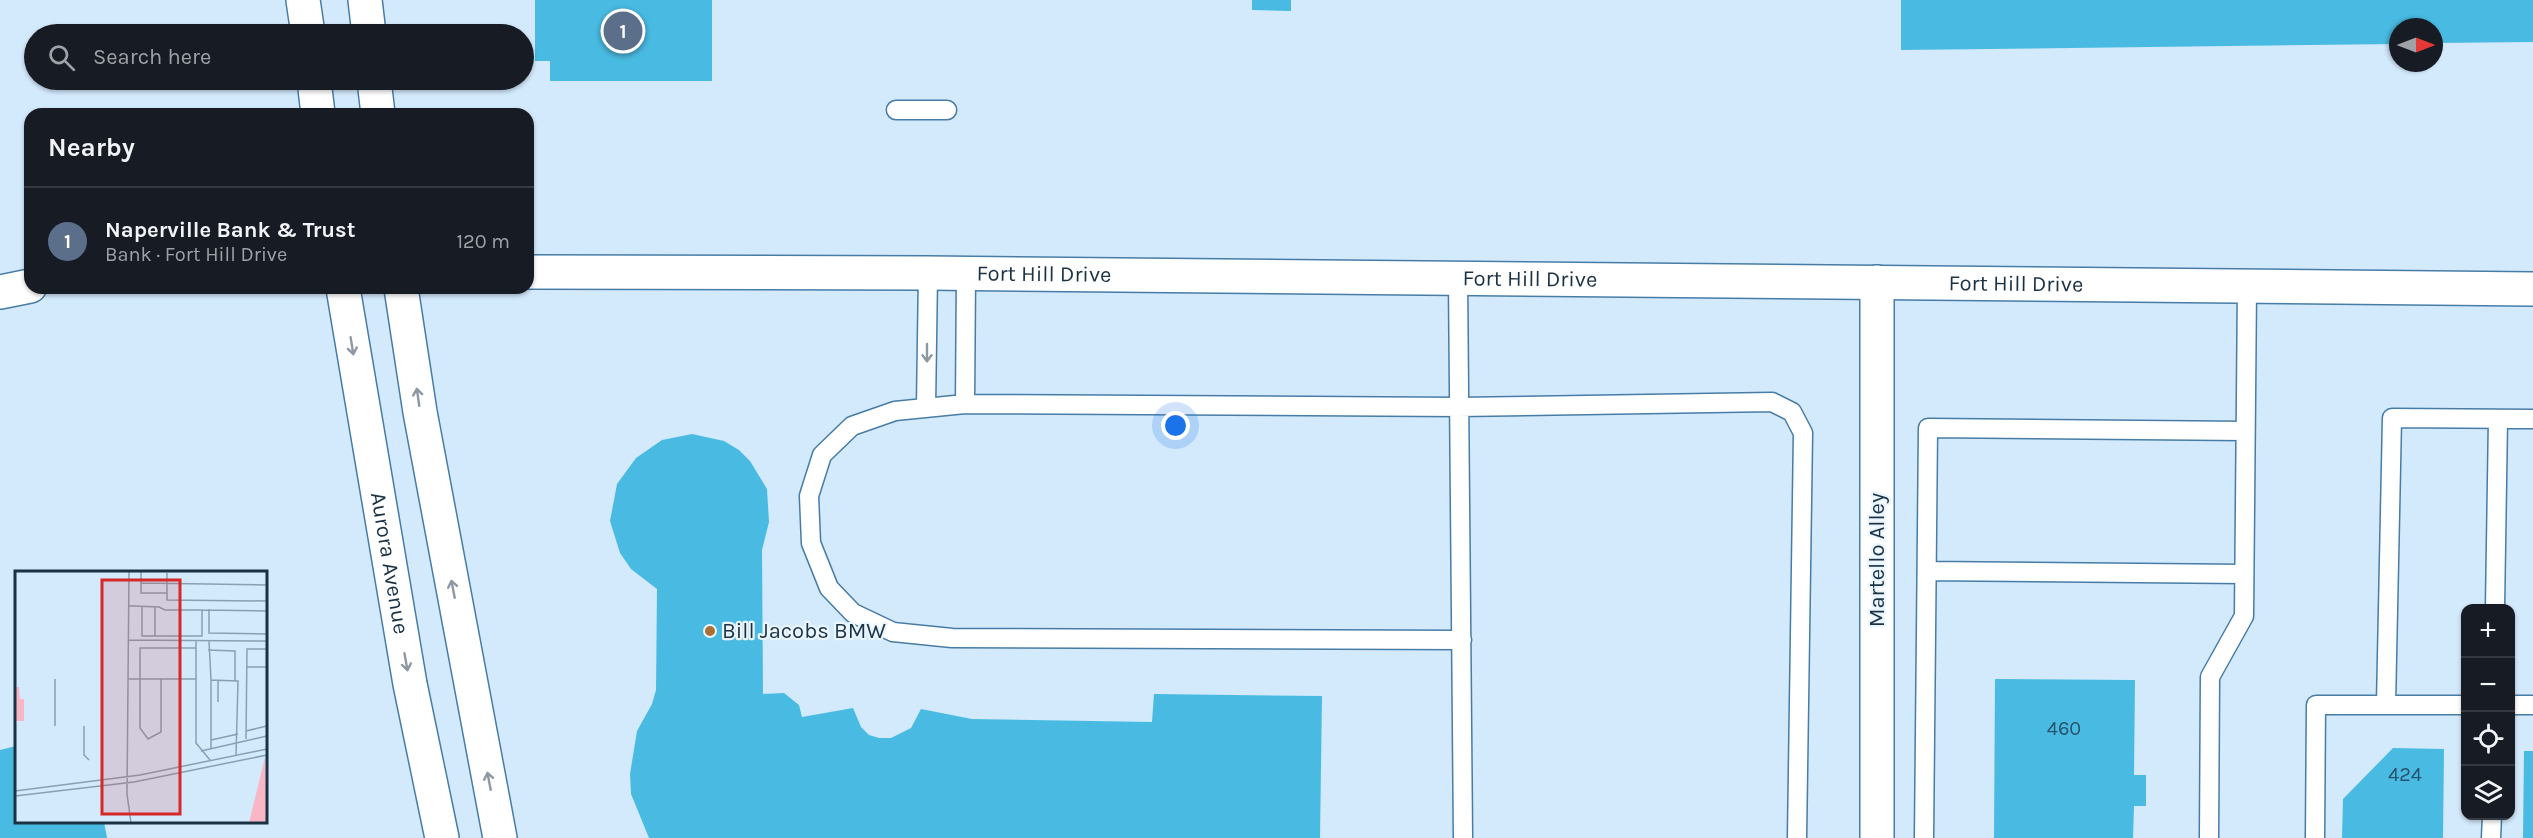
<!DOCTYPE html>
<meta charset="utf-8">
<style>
:root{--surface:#171b24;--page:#242831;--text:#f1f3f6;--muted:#9ea1a6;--line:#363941;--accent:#1a73e8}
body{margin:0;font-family:Karla,sans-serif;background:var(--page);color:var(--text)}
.controls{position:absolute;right:18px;bottom:18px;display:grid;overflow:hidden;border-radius:12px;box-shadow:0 2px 4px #0004}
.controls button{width:54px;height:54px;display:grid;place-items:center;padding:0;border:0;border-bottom:2px solid var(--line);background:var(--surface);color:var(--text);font:30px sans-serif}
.compass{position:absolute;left:2389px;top:18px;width:54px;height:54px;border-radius:50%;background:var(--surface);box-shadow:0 2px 4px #0004;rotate:90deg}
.you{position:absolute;left:1176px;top:426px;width:21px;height:21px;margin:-15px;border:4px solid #fff;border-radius:50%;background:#1a73e8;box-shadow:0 0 0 9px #1a73e833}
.badge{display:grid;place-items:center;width:39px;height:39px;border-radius:50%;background:var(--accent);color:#fff;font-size:20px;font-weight:700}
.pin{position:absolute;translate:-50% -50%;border:3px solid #fff;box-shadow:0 2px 6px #0006}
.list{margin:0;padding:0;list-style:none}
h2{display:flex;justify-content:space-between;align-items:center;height:78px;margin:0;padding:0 24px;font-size:26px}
h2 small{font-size:20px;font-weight:400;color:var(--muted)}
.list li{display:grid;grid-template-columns:39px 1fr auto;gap:18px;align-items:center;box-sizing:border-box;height:108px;padding:0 24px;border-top:2px solid var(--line)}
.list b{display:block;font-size:22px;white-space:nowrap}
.list p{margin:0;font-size:20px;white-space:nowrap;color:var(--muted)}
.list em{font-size:20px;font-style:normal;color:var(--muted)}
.icon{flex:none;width:33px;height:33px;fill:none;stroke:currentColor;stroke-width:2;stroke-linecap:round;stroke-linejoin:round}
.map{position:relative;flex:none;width:2533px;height:838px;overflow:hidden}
.search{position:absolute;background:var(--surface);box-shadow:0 2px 4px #0004;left:24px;top:24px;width:510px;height:66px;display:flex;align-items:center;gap:15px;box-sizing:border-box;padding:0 21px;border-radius:33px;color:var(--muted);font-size:22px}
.panel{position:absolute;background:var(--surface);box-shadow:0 2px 4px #0004;left:24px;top:108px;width:510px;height:186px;border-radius:18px}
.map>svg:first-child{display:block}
.building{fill:#49bbe3}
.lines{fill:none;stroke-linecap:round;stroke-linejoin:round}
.lane-casing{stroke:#477ca7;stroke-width:21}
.street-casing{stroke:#477ca7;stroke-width:36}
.secondary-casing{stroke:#477ca7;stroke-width:36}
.primary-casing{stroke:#477ca7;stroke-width:36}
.lane{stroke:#fff;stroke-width:18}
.street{stroke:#fff;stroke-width:33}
.secondary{stroke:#fff;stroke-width:33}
.primary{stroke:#fff;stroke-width:33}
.oneway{stroke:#8d98a2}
.poi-dot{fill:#ab7031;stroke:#eaf5fe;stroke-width:2}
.labels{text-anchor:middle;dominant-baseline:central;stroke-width:4.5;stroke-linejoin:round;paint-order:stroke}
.number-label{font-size:20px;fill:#26546c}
.street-label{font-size:22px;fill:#1b3244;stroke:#eaf5fe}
.poi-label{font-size:22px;fill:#1b3244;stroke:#eaf5fe;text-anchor:start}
.inset-road{fill:none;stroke:#89a0b2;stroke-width:1.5}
.view{fill:#d62828;fill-opacity:0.15;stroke:#d62828;stroke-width:3}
.inset-edge{fill:none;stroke:#1b3244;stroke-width:3}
</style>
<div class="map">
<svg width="2533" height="838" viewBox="0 0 2533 838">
<rect width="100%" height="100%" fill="#d3e9fc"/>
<path class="building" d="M535,0H712V81H550V61H535Z
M1252,0H1291V11L1252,10Z
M1901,0H2533V42L2434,43V27H2398V44L1901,50Z
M692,434L724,441L739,450L750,461L767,489L769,522L762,550L763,694L784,693L799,705L802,717L853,708L861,727L869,735L879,738H891L911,728L921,709L972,719L1152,722L1154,694L1322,696L1320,838H649L631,794L630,774L637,731L652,704L656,690L657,589L631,569L620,553L610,521L617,484L636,458L662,440Z
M1995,679L2135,680L2134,775H2146V806H2134L2133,838H1994Z
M16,746V822H104L107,838H0V750Z
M2393,748L2444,749L2443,838H2342L2343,799Z
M2524,751H2533V838H2523Z"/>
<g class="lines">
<defs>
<path id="lane" d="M896,110H947
M1458,279L1463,838
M965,404L966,274
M926,407L928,273
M1927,571L2244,574
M2495,608L2498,419
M1462,640L952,638L893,632L853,613L829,588L811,543L809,496L822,455L852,426L895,411L965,404L1459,407L1772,402L1792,412L1803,433L1797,838
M2386,705L2392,418L2533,419
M2510,705H2533
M1924,838L1928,428L2245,431
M2209,838L2210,677L2244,616L2247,287
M2315,838L2316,705H2466
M2491,838L2492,816"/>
<path id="street" d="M1877,838V282"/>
<g id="secondary">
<path id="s1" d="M528,272L928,273L2533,289"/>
<path d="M0,292L30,286"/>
</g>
<g id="primary">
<path d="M303,0L308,34"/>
<path d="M365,0L369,34"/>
<path d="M314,80L318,114"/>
<path d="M374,80L378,114"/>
<path id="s2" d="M343,288L410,684L442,838"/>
<path d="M401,288L420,412L500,838"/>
</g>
</defs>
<use href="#lane" class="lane-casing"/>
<use href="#street" class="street-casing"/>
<use href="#secondary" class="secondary-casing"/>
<use href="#primary" class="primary-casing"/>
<use href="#lane" class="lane"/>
<use href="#street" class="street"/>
<use href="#secondary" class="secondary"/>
<use href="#primary" class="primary"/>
</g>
<defs><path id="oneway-shaft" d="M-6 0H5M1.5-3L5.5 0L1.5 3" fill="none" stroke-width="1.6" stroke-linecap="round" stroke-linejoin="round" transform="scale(1.5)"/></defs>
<g class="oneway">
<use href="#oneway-shaft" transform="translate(352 346) rotate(81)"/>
<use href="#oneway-shaft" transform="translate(927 353) rotate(90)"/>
<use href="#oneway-shaft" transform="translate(418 397) rotate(-98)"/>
<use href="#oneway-shaft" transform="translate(453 589) rotate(-101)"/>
<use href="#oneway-shaft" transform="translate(406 662) rotate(80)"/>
<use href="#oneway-shaft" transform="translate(489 781) rotate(-101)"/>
</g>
<circle class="poi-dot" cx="710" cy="631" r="6"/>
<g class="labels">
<g class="number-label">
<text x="2064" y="728">460</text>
<text x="2405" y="774">424</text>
</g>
<g class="street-label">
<text stroke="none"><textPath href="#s1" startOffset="516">Fort Hill Drive</textPath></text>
<text stroke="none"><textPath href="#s1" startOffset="1002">Fort Hill Drive</textPath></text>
<text stroke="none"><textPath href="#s1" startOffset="1488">Fort Hill Drive</textPath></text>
<text transform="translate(1877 560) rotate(-90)">Martello Alley</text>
<text stroke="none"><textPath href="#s2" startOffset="279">Aurora Avenue</textPath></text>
</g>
<g class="poi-label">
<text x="722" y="631">Bill Jacobs BMW</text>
</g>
</g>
<g transform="translate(15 571)">
<rect width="252" height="252" fill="#d3e9fc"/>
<path d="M0,116H4L5,128H9V150H0ZM250,186L252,252H234Z" fill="#f9b7c5"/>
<path class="inset-road" d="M114,0L112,223L116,252M126,0V22H152M129,0H155M152,2V29L252,30M126,12L252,14M114,35H118L144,36L150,39H187V65H127V35M194,38V62L252,63M187,39L252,40M140,65V36M113,69L252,70M181,69V172L195,189M194,70L196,109M193,79L220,80V110M231,96H252M113,108H181M146,108V161L133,168L125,157V77H181M203,131V109M40,155V108M69,155V184L74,189M231,160L252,155M231,168L232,78H252M196,169L223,163M196,178V109L223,110L221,184M186,180L252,165M0,220L125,204L252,178M0,225L119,211L252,184"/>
<path class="view" d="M87,9H165V243H87Z"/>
<rect width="252" height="252" class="inset-edge"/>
</g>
</svg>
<div class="controls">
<button>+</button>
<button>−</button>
<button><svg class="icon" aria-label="locate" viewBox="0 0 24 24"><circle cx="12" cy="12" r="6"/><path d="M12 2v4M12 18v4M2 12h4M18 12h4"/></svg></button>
<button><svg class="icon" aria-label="layers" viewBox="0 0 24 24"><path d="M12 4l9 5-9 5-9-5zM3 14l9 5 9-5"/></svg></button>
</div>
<svg class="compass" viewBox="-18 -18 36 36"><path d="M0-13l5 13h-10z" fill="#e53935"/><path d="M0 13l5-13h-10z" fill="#9ea1a6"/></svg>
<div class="you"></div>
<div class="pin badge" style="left:623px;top:31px;background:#5c6f8a">1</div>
<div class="search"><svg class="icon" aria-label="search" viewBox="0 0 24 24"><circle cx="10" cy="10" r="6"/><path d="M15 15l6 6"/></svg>Search here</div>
<section class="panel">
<h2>Nearby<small></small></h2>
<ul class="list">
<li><span class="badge" style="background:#5c6f8a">1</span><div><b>Naperville Bank &amp; Trust</b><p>Bank · Fort Hill Drive</p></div><em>120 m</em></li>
</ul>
</section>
</div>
